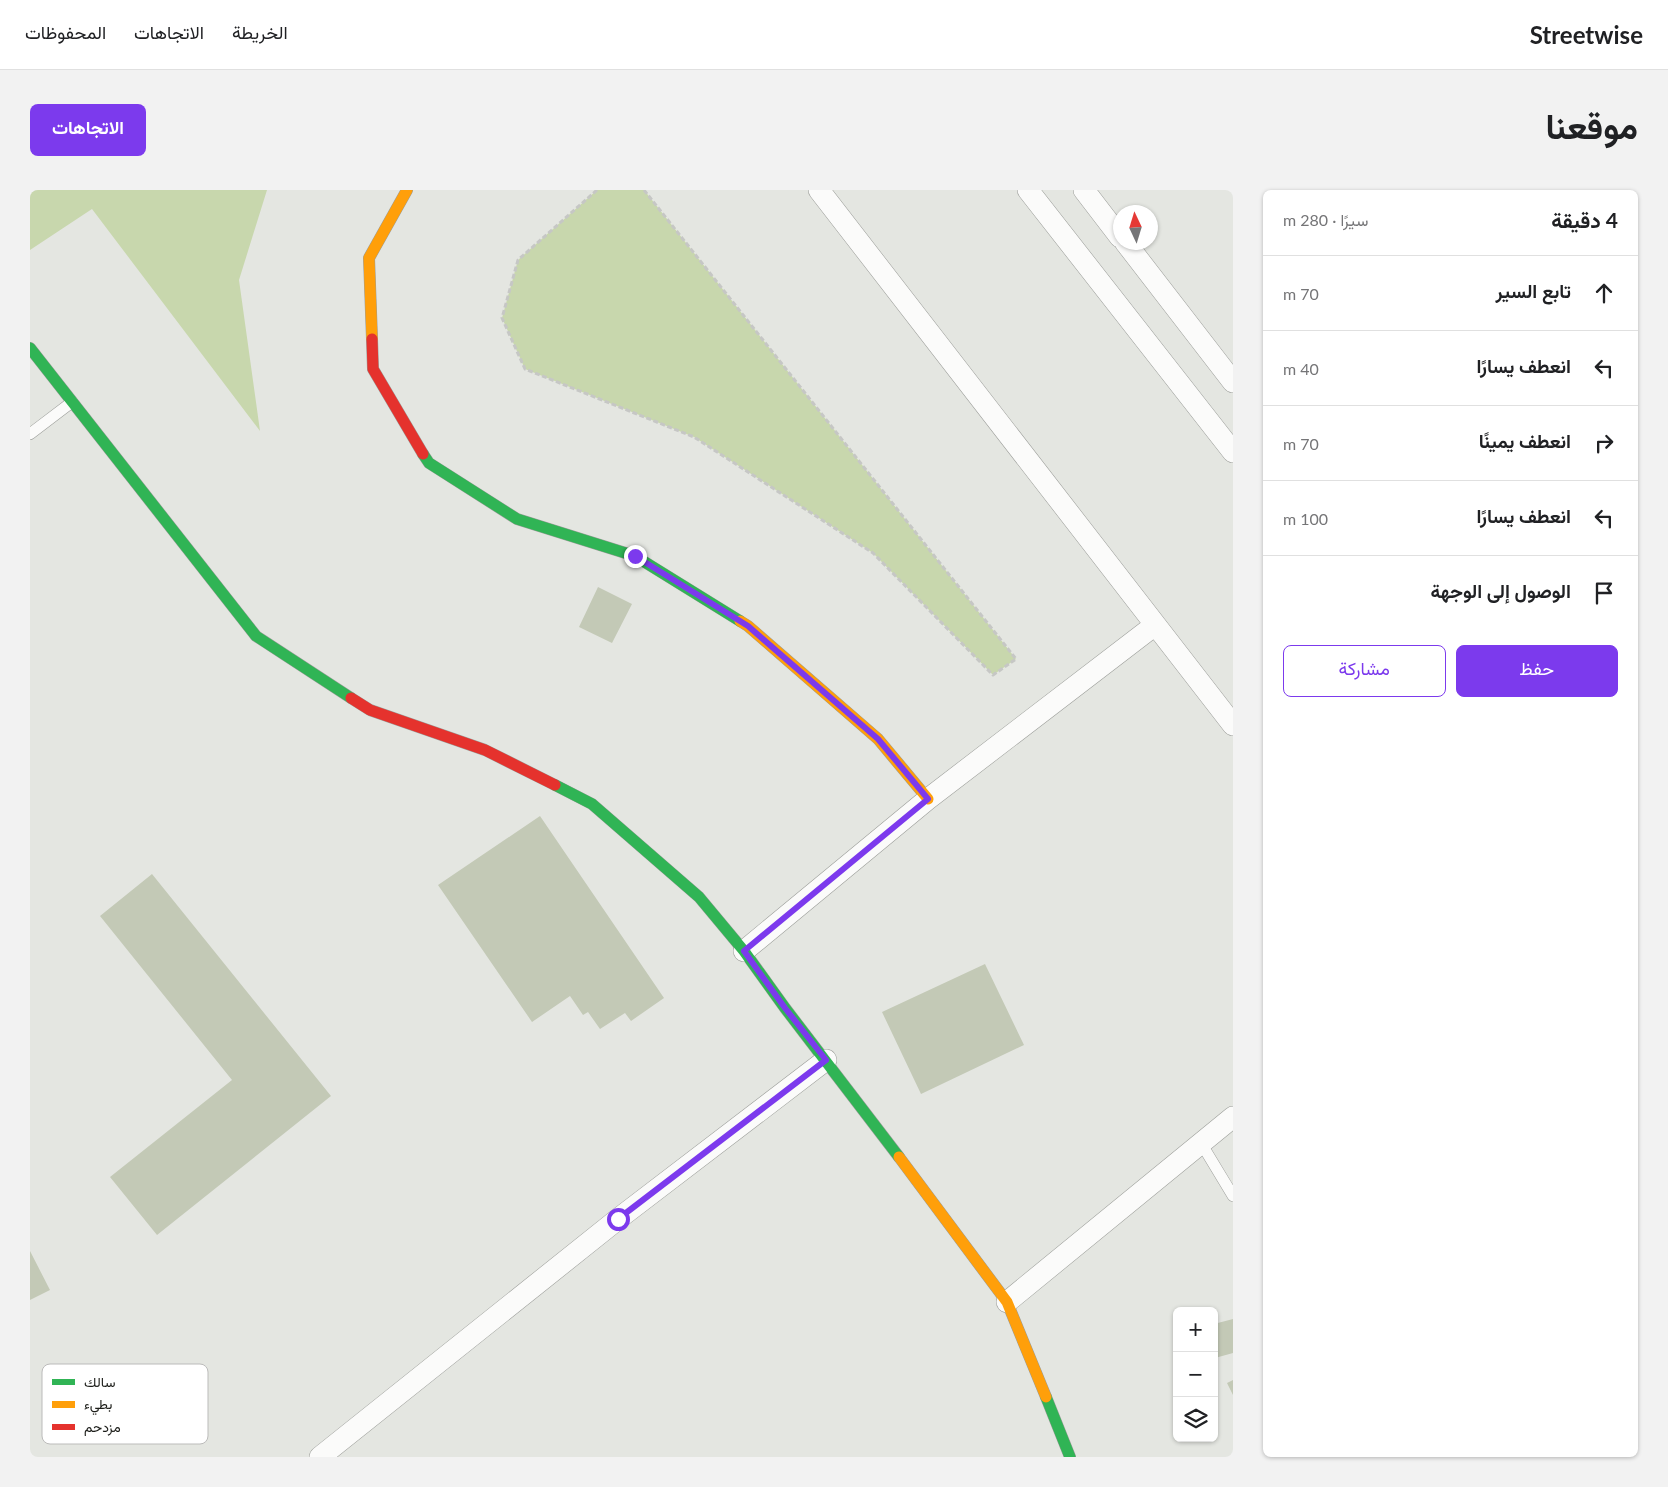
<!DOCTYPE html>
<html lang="ar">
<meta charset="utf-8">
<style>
:root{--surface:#fff;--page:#f2f2f2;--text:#202124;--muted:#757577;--line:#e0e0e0;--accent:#7c3aed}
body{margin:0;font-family:Lato,Vazirmatn,sans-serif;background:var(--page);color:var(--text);direction:rtl}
.controls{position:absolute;right:15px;bottom:15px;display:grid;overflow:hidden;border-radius:8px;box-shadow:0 1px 4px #0004}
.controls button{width:45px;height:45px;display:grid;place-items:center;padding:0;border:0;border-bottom:1px solid var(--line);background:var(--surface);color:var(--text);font:25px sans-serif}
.compass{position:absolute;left:1083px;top:15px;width:45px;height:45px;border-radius:50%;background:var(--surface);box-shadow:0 1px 4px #0004;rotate:356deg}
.stop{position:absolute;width:15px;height:15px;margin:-11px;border:4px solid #7c3aed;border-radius:50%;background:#fff}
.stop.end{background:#7c3aed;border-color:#fff;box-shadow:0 1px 5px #0008}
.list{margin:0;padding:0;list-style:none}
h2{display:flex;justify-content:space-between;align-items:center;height:65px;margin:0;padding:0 20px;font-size:21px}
h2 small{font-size:16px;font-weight:400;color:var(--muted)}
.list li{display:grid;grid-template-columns:32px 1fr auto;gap:15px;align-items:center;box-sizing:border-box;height:75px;padding:0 20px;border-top:1px solid var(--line)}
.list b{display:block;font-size:19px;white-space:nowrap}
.list em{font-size:16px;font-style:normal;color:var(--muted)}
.actions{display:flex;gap:10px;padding:15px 20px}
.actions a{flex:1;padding:11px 0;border:1px solid var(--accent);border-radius:8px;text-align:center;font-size:18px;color:var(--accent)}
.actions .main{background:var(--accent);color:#fff}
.icon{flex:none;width:28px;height:28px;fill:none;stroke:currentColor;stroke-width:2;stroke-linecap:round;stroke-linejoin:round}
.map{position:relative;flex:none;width:1203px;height:1267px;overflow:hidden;direction:ltr;border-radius:8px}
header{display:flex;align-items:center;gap:30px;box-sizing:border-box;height:70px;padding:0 25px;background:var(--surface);border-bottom:1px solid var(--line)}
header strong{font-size:24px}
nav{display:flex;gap:28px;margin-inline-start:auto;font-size:18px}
.intro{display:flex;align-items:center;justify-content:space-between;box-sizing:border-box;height:120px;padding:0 30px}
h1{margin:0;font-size:35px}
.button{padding:12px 22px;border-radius:8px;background:var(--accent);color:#fff;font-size:18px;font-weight:700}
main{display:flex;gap:30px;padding:0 30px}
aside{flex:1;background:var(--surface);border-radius:8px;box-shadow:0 1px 4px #0004}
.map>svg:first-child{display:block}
.green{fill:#c8d7ad}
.building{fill:#c3c9b6}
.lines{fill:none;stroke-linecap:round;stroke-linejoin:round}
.lane-casing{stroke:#9b9d99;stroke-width:12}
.street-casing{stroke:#9b9d99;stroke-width:22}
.fast-casing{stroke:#9b9d99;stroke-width:12}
.slow-casing{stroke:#9b9d99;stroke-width:12}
.jam-casing{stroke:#9b9d99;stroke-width:12}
.path{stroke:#c6c7c5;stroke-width:3;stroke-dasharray:5 2.5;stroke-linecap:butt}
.lane{stroke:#fbfbfa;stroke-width:11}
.street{stroke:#fbfbfa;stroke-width:21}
.fast{stroke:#30b455;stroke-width:11}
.slow{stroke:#ff9f0a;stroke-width:11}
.jam{stroke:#e5322d;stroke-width:11}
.route{stroke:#7c3aed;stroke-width:6}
.key{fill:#fff;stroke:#bbbbba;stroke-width:1}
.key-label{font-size:14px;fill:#1c1d19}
</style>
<header>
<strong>Streetwise</strong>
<nav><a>الخريطة</a><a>الاتجاهات</a><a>المحفوظات</a></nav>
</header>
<div class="intro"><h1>موقعنا</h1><a class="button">الاتجاهات</a></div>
<main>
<aside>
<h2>4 دقيقة<small>سيرًا · 280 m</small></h2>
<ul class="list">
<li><svg class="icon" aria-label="ahead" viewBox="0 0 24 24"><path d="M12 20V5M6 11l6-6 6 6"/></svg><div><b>تابع السير</b></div><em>70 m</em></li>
<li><svg class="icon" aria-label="left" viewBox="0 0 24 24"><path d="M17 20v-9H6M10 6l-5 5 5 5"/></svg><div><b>انعطف يسارًا</b></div><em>40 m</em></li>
<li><svg class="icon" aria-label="right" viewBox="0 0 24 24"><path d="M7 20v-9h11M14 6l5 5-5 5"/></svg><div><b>انعطف يمينًا</b></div><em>70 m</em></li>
<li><svg class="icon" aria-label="left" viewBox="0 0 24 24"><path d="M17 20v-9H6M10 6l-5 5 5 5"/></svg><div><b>انعطف يسارًا</b></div><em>100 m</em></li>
<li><svg class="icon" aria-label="arrive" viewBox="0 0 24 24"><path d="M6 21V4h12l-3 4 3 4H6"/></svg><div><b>الوصول إلى الوجهة</b></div></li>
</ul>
<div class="actions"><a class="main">حفظ</a><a>مشاركة</a></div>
</aside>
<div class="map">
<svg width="1203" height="1267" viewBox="0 0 1203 1267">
<rect width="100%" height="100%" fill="#e4e6e1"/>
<path class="green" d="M0,0H237L209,90L230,241L62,19L0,60Z
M567,0H614L986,469L963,485L843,363L664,247L495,179L472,128L488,70Z"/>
<path class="building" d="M568,397L602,414L582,453L549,437Z
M510,626L634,808L601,831L595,823L570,839L558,822L553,825L540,806L502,832L408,695Z
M122,684L301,906L127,1045L80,987L202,890L70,726Z
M955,774L994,855L891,904L852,822Z
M0,1061L20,1100L0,1110Z
M1203,1129V1163L1185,1168L1184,1134Z
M1203,1190V1205L1197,1193Z"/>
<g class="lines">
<defs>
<path id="lane" d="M0,244L42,212
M1171,953L1203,1006"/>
<path id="street" d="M789,0L1203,535
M998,0L1203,262
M1054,0L1090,47
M1095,52L1203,192
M714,761L898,609L1125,435
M977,1112L1203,927
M290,1267L588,1029L796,870"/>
<path id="fast" d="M0,158L226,446L321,508
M393,264L399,273L487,329L605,366L710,431
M525,595L562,614L669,707L714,761L755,818L869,967
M1016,1207L1040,1267"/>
<path id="slow" d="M342,149L339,68L377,0
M710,431L718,436L848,549L898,609
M869,967L977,1112L1016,1207"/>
<path id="jam" d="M342,149L343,179L393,264
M321,508L340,520L455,560L525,595"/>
</defs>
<use href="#lane" class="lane-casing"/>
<use href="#street" class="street-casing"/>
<use href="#fast" class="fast-casing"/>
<use href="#slow" class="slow-casing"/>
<use href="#jam" class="jam-casing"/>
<path class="path" d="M567,0L488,70L472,128L495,179L664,247L843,363L963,485L986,469L614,0"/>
<use href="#lane" class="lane"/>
<use href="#street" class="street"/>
<use href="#fast" class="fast"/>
<use href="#slow" class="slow"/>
<use href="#jam" class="jam"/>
</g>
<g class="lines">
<path class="route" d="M588,1029L796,870L755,818L714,761L898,609L848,549L718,436L605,366"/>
</g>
<rect x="12" y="1174" width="166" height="80" rx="8" class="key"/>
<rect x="22" y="1189" width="23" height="6" fill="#30b455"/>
<rect x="22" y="1211" width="23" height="7" fill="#ff9f0a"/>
<rect x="22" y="1234" width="23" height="6" fill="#e5322d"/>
<g class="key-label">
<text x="54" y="1197">سالك</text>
<text x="54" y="1219">بطيء</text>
<text x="54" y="1242">مزدحم</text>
</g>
</svg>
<div class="controls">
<button>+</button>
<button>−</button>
<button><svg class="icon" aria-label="layers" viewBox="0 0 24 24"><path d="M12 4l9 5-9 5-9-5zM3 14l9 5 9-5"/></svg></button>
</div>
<svg class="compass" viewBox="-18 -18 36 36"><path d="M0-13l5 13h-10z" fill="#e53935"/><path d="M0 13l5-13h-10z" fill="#757577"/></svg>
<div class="stop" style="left:588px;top:1029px"></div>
<div class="stop end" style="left:605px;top:366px"></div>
</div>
</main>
